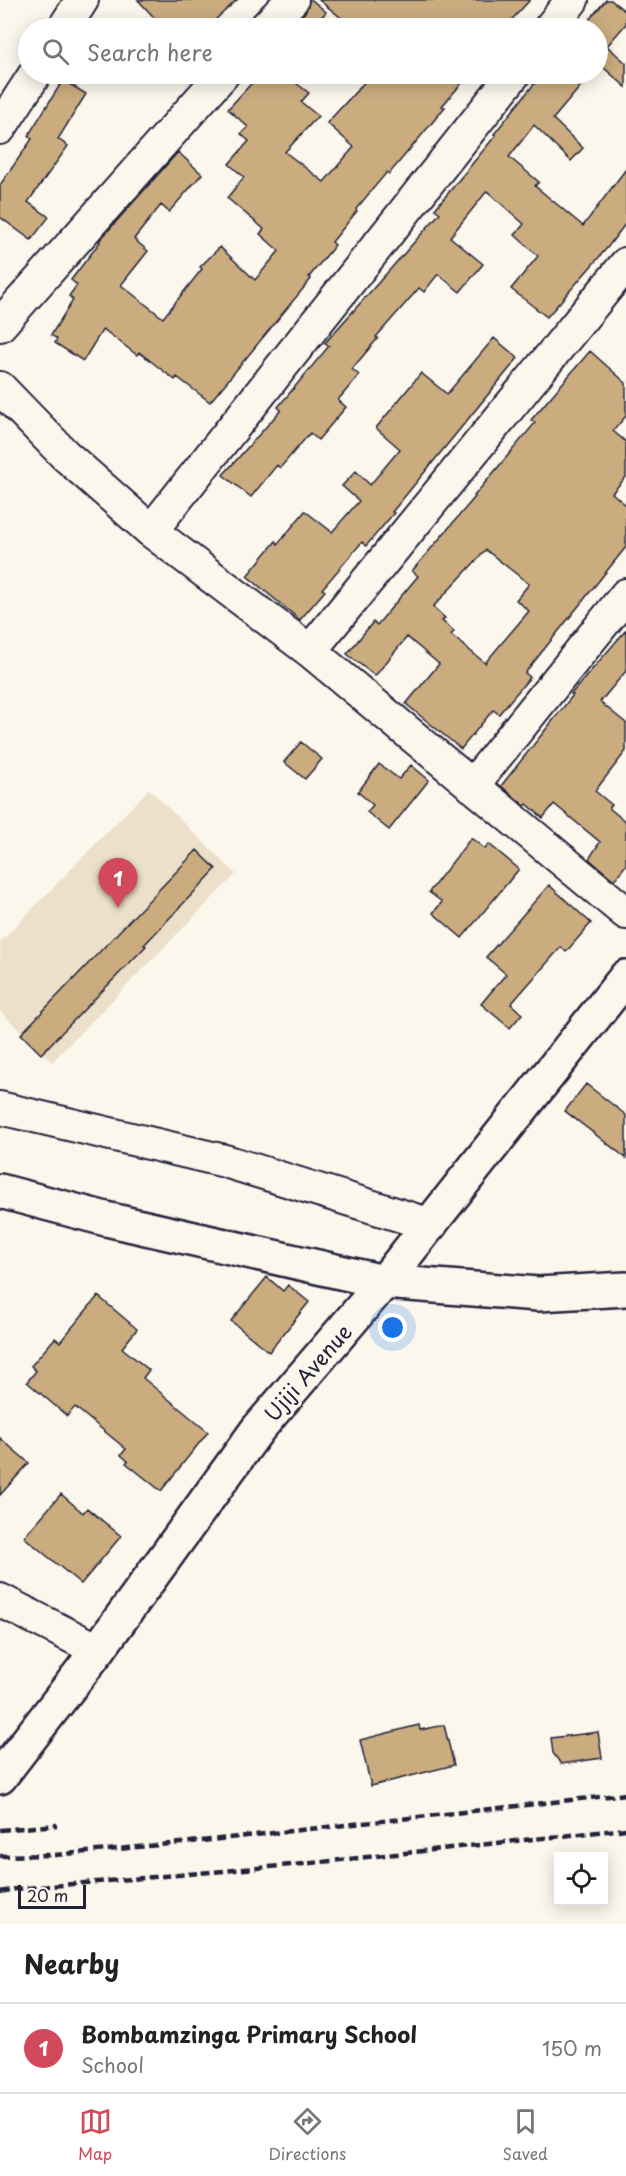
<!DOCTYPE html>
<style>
:root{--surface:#fff;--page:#f6f6f6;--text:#222;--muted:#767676;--line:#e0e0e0;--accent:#d1495b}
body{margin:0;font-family:"Playpen Sans",sans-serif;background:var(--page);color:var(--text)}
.controls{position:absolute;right:18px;bottom:18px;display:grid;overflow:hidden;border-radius:0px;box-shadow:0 3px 15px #0003}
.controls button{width:54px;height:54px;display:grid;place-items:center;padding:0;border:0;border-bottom:2px solid var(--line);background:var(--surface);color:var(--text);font:30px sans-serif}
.scale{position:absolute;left:18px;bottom:15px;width:68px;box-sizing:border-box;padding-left:6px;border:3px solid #22223b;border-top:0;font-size:16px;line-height:21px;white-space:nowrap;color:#22223b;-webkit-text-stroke:4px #fbf7ec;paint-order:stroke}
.you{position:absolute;left:393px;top:1328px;width:21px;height:21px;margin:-15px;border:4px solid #fff;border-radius:50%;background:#1a73e8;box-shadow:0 0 0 9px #1a73e833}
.badge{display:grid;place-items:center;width:39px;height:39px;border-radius:50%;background:var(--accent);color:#fff;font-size:20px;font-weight:700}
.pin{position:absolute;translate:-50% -50px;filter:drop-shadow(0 2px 3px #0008)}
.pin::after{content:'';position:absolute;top:32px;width:21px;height:18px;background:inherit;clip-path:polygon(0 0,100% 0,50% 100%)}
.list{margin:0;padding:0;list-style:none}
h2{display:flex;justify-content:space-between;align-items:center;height:78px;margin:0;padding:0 24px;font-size:26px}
h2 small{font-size:20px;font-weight:400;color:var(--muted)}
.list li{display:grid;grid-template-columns:39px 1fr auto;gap:18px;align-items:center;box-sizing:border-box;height:90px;padding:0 24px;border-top:2px solid var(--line)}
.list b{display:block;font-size:22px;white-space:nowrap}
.list p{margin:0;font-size:20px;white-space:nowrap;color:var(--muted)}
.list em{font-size:20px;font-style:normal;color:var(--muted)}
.icon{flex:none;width:33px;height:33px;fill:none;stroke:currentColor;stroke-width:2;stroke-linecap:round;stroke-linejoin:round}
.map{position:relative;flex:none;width:626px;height:1924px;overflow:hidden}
.search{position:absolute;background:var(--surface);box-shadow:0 3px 15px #0003;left:18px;right:18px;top:18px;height:66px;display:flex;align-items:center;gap:15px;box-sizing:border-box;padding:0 21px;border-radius:33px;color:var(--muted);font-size:22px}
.sheet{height:168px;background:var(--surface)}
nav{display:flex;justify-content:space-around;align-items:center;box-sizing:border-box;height:84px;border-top:2px solid var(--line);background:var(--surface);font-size:16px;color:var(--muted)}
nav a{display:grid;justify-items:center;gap:3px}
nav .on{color:var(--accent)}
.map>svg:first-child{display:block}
.built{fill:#ede0cb}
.building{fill:#cbac7f;stroke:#22223b;stroke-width:1.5;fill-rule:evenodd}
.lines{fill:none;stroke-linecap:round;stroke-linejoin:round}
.minor-casing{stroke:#22223b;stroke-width:36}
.highway-casing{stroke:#22223b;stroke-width:38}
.minor{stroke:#fbf7ec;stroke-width:32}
.highway{stroke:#fbf7ec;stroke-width:33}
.rail{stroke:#22223b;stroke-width:4.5;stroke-dasharray:9 4.5;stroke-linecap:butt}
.labels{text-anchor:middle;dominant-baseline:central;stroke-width:6;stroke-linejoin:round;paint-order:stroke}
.street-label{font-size:21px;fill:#22223b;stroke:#fbf7ec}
</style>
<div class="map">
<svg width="626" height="1924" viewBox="0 0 626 1924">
<rect width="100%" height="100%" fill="#fbf7ec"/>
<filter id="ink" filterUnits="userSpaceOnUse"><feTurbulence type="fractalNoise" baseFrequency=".0167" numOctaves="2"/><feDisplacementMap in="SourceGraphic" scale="12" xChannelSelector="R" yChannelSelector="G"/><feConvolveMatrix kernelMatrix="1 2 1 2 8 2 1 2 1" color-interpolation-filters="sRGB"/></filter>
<g filter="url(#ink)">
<path class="built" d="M149,789L236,874L52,1062L0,1011V942Z"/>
<path class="building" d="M138,0H237L206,28H164Z
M309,0H312L326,12L312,28H303L296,22L305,12Z
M319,0H530L504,28H354Z
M606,0H611L626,12V24L607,46L626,63V87L597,62V28H582Z
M260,74H304L296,83L309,93L301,102L318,116L285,152L324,182L354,147L327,123L372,74H470L442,106L445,107L421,136L389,174L387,172L356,209L357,211L332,242L335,245L309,277L311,279L210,402L177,377L175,380L139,352L137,355L103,329L83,361L55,343L57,339L51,335L73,300L69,296L77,285L71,280L100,242L99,241L178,152L202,174L169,212L161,205L134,239L148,251L121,285L163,318L202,269L200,267L220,247L255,280L279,251L260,234L264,229L227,198L244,177L229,164L249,141L241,134L248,127L228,109Z
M542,74H591L553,119L583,148L571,161L534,125L509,157L539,182L535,186L583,226L626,169V223L607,248L547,317L511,289L538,256L515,235L524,224L487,191L450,237L483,264L460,292L438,274L424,292L419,288L376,337L378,338L352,369L359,375L338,400L346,407L318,440L310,433L280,468L277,465L251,497L223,475L281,410L278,407L329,346L325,343L440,213L435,209L496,135L494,134Z
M63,80L86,94L58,139L68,146L28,202L49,217L31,240L0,217V185L32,139L28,136Z
M494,338L518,358L392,512L394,513L366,546L362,542L322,589L325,591L300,620L247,576L276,541L278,544L305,511L332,532L359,501L342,486L356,471L370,485L400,449L376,428L421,373L447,394Z
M590,351L626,383V416L613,431L626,442V477L612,493L626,505V547L525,673L530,677L499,714L493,710L461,749L406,704L439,664L407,637L375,676L347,654L373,622L377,625L418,576L412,571L475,497L474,496L535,423L531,420ZM486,550L529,584L516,600L529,611L485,663L451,635L454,631L442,621L445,618L433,607Z
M626,630V671L600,702L626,723V751L595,791L612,805L609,808L626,822V865L614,880L589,859L600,842L554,804L543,818L527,804L525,806L501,786L573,695L571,694Z
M301,742L322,759L305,779L284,762Z
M379,764L399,779L411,765L429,780L389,830L367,812L373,805L358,792Z
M471,838L485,849L489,844L519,869L462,938L433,913L442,902L429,892Z
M197,850L216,869L144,945L146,946L41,1054L21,1034Z
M549,885L591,923L566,952L561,947L511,1004L522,1014L510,1028L481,1004L506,974L486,957Z
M586,1084L626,1115V1158L565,1111Z
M267,1277L283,1291L288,1285L309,1302L269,1352L231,1321Z
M98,1296L137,1329L122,1348L149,1370L143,1378L208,1432L161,1491L126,1463L128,1461L121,1455L126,1449L75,1407L67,1416L27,1382L36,1371L31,1366L55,1338L60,1342Z
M0,1438L29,1463L0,1495Z
M61,1494L83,1513L87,1508L121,1536L81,1584L24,1537Z
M419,1725L420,1730L444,1725L454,1765L371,1786L360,1740Z
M598,1732L602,1758L561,1764L553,1753L551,1738Z"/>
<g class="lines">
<defs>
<path id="minor" d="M64,28L82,0
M265,28L292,0
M550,28L572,0
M0,128L35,74
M0,325L223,74
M0,388L65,455L151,531L310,651L626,913
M151,531L514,74
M310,651L626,264
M472,786L626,595
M0,1108L225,1161L431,1225
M0,1600L98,1650"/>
<path id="highway" d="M0,1191L106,1219L384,1282L538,1294L626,1289
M0,1777L98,1650L258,1429L384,1282L626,977"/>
</defs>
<use href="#minor" class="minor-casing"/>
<use href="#highway" class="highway-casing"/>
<use href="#minor" class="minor"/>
<use href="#highway" class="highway"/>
<path class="rail" d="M0,1830L57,1825
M0,1856L55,1855L201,1841L626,1794
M0,1892L16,1889L303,1864L626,1829"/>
</g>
</g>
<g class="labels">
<g class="street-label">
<text transform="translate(307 1372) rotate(-49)">Ujiji Avenue</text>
</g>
</g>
</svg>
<div class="controls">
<button><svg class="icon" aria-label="locate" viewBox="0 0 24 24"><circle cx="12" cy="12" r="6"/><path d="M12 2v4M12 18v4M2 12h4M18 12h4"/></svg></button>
</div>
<div class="scale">20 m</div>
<div class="you"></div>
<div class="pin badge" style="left:118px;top:908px">1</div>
<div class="search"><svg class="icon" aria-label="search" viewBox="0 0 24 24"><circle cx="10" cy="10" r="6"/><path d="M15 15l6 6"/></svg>Search here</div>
</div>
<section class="sheet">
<h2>Nearby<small></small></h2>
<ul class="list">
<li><span class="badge">1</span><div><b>Bombamzinga Primary School</b><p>School</p></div><em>150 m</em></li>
</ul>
</section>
<nav>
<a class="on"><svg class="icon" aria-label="map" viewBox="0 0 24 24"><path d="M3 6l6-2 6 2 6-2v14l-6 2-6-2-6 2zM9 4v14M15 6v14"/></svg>Map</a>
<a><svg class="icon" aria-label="directions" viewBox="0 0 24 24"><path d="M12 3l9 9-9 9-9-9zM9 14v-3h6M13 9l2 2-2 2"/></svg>Directions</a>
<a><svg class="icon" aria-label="saved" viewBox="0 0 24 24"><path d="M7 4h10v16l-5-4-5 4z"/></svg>Saved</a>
</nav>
